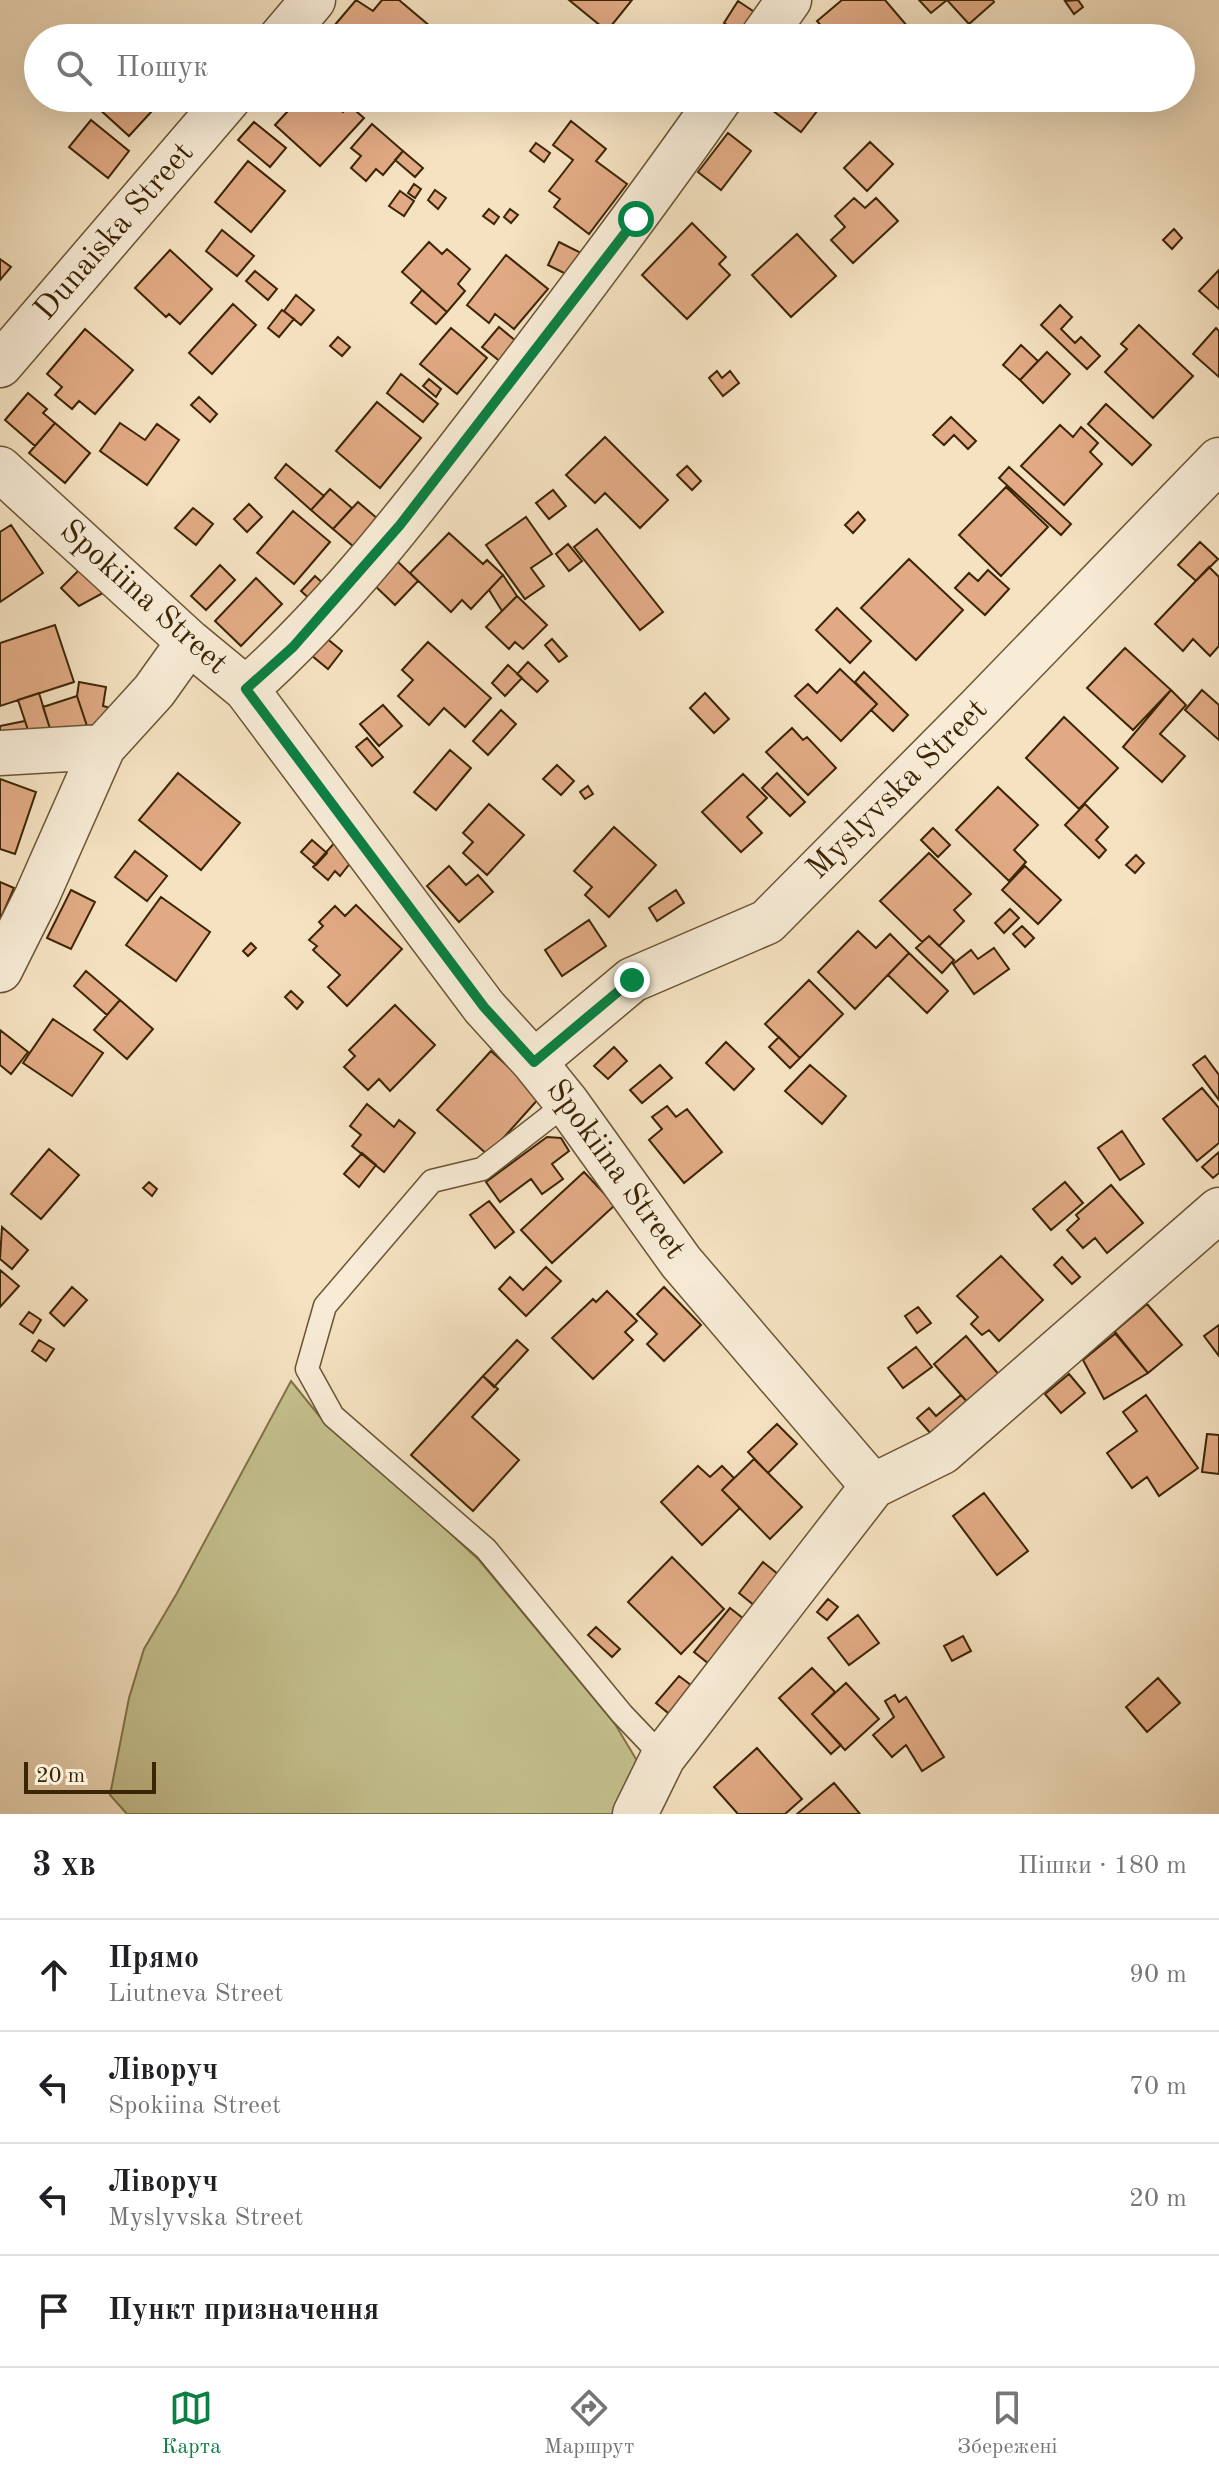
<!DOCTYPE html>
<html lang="uk">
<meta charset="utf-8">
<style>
:root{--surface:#fff;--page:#f2f2f2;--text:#202124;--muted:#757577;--line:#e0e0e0;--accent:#0b8043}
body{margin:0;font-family:"Old Standard TT",serif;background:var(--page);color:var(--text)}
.scale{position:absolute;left:24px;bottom:20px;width:132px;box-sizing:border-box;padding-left:8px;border:4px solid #3c2504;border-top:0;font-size:22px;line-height:28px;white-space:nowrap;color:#3c2504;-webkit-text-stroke:6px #f8ecd7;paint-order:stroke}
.stop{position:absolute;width:24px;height:24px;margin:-18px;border:6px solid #0b8043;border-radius:50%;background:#fff}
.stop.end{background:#0b8043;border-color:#fff;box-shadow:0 2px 8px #0008}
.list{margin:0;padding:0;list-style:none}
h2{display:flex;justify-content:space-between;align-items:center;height:104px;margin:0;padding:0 32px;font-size:34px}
h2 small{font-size:26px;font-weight:400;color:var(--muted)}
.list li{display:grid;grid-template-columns:52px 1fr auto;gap:24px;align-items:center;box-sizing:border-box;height:112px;padding:0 32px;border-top:2px solid var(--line)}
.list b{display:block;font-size:30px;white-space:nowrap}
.list p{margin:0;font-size:26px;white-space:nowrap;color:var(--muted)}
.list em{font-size:26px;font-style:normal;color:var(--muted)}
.icon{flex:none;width:44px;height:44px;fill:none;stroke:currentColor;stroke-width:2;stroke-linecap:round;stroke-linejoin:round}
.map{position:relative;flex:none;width:1219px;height:1814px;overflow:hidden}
.search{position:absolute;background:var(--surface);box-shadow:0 8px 32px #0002;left:24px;right:24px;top:24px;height:88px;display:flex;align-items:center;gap:20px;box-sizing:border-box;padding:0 28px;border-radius:44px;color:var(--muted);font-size:30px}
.sheet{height:552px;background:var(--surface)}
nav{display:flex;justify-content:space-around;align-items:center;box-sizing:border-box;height:112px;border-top:2px solid var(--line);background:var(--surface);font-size:22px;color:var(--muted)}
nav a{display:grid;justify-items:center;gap:4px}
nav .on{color:var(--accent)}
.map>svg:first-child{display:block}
.green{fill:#c4c18e;stroke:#807349;stroke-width:2}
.building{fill:#e1aa84;stroke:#3c2504;stroke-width:2}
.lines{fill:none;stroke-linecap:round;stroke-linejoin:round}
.lane-casing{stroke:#6a5433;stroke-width:25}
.street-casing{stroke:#6a5433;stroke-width:47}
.lane{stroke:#f8ecd7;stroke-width:22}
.street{stroke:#f8ecd7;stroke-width:44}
.route{stroke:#0b8043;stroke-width:10}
.labels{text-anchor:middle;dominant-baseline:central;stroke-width:8;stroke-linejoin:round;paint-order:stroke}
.street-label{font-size:32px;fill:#3c2504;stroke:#f8ecd7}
</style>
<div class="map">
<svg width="1219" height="1814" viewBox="0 0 1219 1814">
<rect width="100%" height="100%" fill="#f5e2c1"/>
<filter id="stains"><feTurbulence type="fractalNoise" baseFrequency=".0025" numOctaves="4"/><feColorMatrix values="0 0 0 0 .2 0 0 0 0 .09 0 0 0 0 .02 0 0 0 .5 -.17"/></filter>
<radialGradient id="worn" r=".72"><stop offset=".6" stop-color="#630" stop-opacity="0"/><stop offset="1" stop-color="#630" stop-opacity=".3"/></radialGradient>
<path class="green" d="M291,1381L325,1423L396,1483L479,1560L615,1724L645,1774L621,1814H127L110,1795L129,1698L144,1649L177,1593Z"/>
<path class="building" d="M356,0L373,11L382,0H399L438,33L434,38H348L334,26Z
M569,0H632L607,31Z
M842,0H885L908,27L896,38H832L817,21Z
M919,0H947L931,13Z
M947,0H993L994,2L969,24Z
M1078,0L1083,7L1074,14L1065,1Z
M738,1L762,17L748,38H728L734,29L724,23Z
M87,98H164L129,136Z
M164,98H178L169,108L161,101Z
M300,98H328L343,112L349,105L364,118L320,166L275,125Z
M756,98H827L801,132Z
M91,120L129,151L108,178L69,147Z
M571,121L606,149L596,161L627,184L589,234L554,207L560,199L549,191L573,160L553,145Z
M254,122L286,148L270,167L238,140Z
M372,124L403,151L383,175L376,169L366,181L351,168L361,156L351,148Z
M728,133L751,151L721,190L698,172Z
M870,142L893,164L867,191L844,168Z
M536,143L550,153L544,162L530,151Z
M403,151L423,168L415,177L395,160Z
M248,161L285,191L251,232L215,202Z
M414,184L421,189L415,198L408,193Z
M435,190L446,198L438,209L428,200Z
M400,191L414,201L404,216L389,206Z
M854,198L865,208L876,198L898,221L853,263L831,240L845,227L835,216Z
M489,209L499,217L494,224L483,216Z
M510,209L518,215L511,223L504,217Z
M692,223L726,257L719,264L730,275L687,319L642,275Z
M1174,229L1182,238L1172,249L1163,240Z
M222,230L254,256L237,276L206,251Z
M797,234L836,276L791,317L752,275Z
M429,242L442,254L447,249L470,269L458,284L465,291L447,312L402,272Z
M559,242L595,260L578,280L548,265Z
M170,250L212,289L180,324L169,314L166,317L135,288Z
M506,255L548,289L514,329L495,314L489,323L467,305Z
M0,259L11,267L0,280Z
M1219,270V309L1199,291Z
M255,271L277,289L268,300L246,281Z
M422,290L447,312L436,324L411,303Z
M296,295L314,310L301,325L284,311Z
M233,304L256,325L212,374L189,353Z
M1060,305L1072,317L1061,329L1075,343L1081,337L1100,356L1087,369L1041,325Z
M282,310L294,319L279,337L268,328Z
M1139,325L1193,376L1153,418L1105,372L1127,349L1121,344Z
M499,327L522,346L506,366L482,347Z
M451,328L487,358L457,394L420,364Z
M1216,328L1219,331V377L1193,354Z
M85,329L133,370L95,414L79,401L72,409L55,395L62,387L47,374Z
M338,337L350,347L342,356L330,346Z
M1021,345L1038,361L1020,380L1003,365Z
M1047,352L1070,374L1043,403L1020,380Z
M717,371L722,378L730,371L739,383L723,396L709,378Z
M401,374L438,404L423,422L387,393Z
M429,379L441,389L436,397L423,386Z
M28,393L47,409L43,413L55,423L35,446L5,420Z
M199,397L217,414L210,422L191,405Z
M377,402L421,438L380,488L336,451Z
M1106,404L1151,445L1132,465L1088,424Z
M951,417L976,441L968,449L954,435L944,445L933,435Z
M55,423L90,453L65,483L29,453Z
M120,423L145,440L157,424L179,440L147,485L100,451Z
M1060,425L1073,437L1081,427L1098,443L1090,452L1102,464L1064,505L1021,466Z
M605,437L668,500L640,528L605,493L595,503L566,475Z
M286,464L324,496L311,510L275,478Z
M687,466L701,481L692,490L677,475Z
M1009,467L1071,524L1061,535L999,478Z
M1006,487L1048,527L1001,576L959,535Z
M330,489L352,508L333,529L311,510Z
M553,490L566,506L549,519L536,503Z
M358,502L385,525L361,553L333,529Z
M249,504L262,517L247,532L234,519Z
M193,508L213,524L196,545L175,528Z
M293,511L330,542L294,584L257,553Z
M858,512L865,520L853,533L845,525Z
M526,517L552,554L531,568L544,586L525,599L486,545Z
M11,525L43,573L0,602V532Z
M597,529L663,612L640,630L574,547Z
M449,533L483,564L487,560L503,575L471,609L462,600L451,612L410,573Z
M1200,542L1218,559L1196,581L1178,565Z
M568,544L582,561L569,571L556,554Z
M395,559L418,581L395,605L373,584Z
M909,559L963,610L916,660L861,608Z
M220,565L235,580L206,610L191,596Z
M1209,567L1219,577V646L1210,656L1193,639L1183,651L1155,624Z
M80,569L103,593L79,606L61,588Z
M988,570L1009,589L985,615L955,588L969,573L978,581Z
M503,575L517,596L502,611L489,590Z
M315,576L326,586L312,601L301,591Z
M256,578L282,604L241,646L215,621Z
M517,596L547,625L523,649L515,642L509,649L486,627Z
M837,608L871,641L850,663L816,630Z
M55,625L74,682L0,706V643Z
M325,637L342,651L328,669L311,655Z
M552,639L567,656L559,662L545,645Z
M428,642L491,698L465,727L444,708L429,725L398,696L413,680L402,670Z
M1125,648L1171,690L1133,730L1087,688Z
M528,662L548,681L537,692L517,674Z
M508,665L522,678L505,696L492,683Z
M840,669L877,704L841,741L795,696L808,684L817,693Z
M864,672L908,715L893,731L871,710L877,704L855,682Z
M79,682L106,687L103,706L118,710L100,724L87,726L77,696Z
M1171,690L1186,705L1160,734L1185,756L1162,782L1123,747Z
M1202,690L1219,705V740L1185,710Z
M39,693L52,735L32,742L18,700Z
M705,693L729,719L714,733L690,708Z
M77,696L87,726L53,738L43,707Z
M383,705L402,726L379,746L360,724Z
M501,710L516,724L488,755L473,741Z
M1064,717L1118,768L1079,809L1026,758Z
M25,721L32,742L0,744V726Z
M792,728L803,740L807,737L836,768L808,795L766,752Z
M367,738L383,757L372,766L356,747Z
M450,750L471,768L436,810L414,792Z
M557,765L574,781L561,795L543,779Z
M178,773L240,823L201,870L139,820Z
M777,773L805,802L790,816L762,788Z
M743,774L767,798L747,817L762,833L741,852L702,812Z
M0,779L36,792L15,854L0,849Z
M588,786L593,794L585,799L580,792Z
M998,787L1038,825L1014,850L1026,862L1009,881L956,830Z
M489,804L524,835L487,875L463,853L473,842L463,833Z
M1085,804L1108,827L1096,840L1106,850L1099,858L1065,825Z
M614,827L656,865L609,917L585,895L592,887L574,871Z
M933,828L950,845L938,857L921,840Z
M312,840L327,853L316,865L301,852Z
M336,841L351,862L340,876L335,871L328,880L313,867Z
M135,851L167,876L147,901L115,877Z
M929,853L971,894L954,910L964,921L939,946L929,936L922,942L880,901Z
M1136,855L1144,863L1135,873L1126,865Z
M449,866L466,885L478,875L493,892L459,922L427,886Z
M1025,866L1061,900L1038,924L1002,890Z
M0,882L14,888L0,920Z
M71,890L95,902L71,949L47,938Z
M676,890L684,903L657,921L649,908Z
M161,897L210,932L176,981L126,945Z
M356,905L402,949L347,1006L328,987L340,975L313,950L317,946L309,940L323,926L319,922L335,906L345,916Z
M1010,909L1019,918L1004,933L995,923Z
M589,920L606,946L562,976L545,950Z
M1022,926L1034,938L1025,947L1013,934Z
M858,931L876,948L890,934L909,953L855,1009L818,972Z
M929,936L954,960L942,973L916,948Z
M251,943L256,948L248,956L243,951Z
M994,948L1009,969L974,994L953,964L971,950L978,959Z
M909,953L948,991L927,1013L888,975Z
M86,971L120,1000L107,1015L74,986Z
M809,980L843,1014L800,1058L765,1024Z
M291,991L303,1002L297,1009L285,997Z
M120,1000L153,1029L127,1059L94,1030Z
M395,1005L435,1045L390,1091L379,1079L368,1090L344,1067L355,1056L349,1050Z
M53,1019L103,1053L72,1096L23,1063Z
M0,1030L28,1052L11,1074L0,1065Z
M779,1037L800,1058L790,1068L769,1047Z
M726,1042L754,1069L734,1090L706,1063Z
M614,1047L627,1061L608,1079L594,1066Z
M491,1051L541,1096L488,1155L437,1110Z
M1205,1056L1219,1075V1100L1193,1065Z
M660,1065L672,1078L642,1103L630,1090Z
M810,1065L846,1096L822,1124L785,1091Z
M1202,1088L1219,1108V1143L1197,1161L1163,1119Z
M367,1104L394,1127L399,1120L415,1133L384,1172L352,1146L361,1135L350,1126Z
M667,1106L676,1117L687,1109L722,1152L684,1183L649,1140L662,1129L652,1117Z
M1122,1131L1144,1164L1120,1180L1098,1148Z
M547,1137L561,1138L569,1151L552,1164L563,1179L542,1194L531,1179L500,1202L486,1182Z
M49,1149L79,1175L41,1219L11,1194Z
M1219,1152V1173L1213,1178L1202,1167Z
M362,1153L376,1165L359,1187L344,1174Z
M584,1172L615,1205L552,1263L521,1230Z
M149,1182L157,1189L152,1196L143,1188Z
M1065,1182L1083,1203L1051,1230L1033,1209Z
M1111,1185L1143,1223L1107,1253L1095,1238L1083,1248L1067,1230L1079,1219L1076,1215Z
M489,1201L514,1232L495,1248L470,1215Z
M2,1227L28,1250L12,1269L0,1259Z
M1001,1256L1043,1300L999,1341L989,1330L982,1335L971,1324L978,1317L957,1296Z
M1062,1257L1080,1277L1072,1284L1054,1265Z
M546,1267L561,1281L526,1316L499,1289L510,1277L523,1290Z
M0,1270L19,1286L0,1307Z
M72,1287L87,1300L64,1326L50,1313Z
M664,1287L701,1325L664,1361L647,1344L657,1334L637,1314Z
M607,1291L637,1321L625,1332L633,1340L593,1379L552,1338L593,1299L596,1302Z
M1147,1304L1182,1345L1148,1373L1114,1332Z
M918,1307L931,1323L917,1333L905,1316Z
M29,1312L41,1320L33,1333L20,1324Z
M1219,1325V1356L1204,1336Z
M1116,1333L1148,1373L1104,1399L1083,1360Z
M966,1336L1001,1377L969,1404L934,1364Z
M39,1340L54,1349L46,1361L32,1351Z
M517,1340L528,1350L494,1387L483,1376Z
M916,1347L932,1367L903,1388L888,1368Z
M1069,1374L1085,1393L1061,1413L1045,1394Z
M483,1376L498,1389L472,1417L519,1460L473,1511L411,1455Z
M961,1395L969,1404L932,1435L917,1418L929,1408L936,1416Z
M1146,1395L1198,1468L1159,1496L1147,1477L1132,1488L1107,1453L1137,1431L1123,1412Z
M777,1424L797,1444L768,1473L748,1452Z
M1207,1434L1219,1435V1474L1202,1472Z
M754,1459L802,1507L770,1539L722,1490Z
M698,1466L710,1477L722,1466L734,1478L722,1490L740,1508L702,1545L661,1502Z
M984,1493L1028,1551L997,1575L953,1516Z
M672,1557L724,1609L681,1654L628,1602Z
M763,1562L784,1579L760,1610L739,1593Z
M828,1599L838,1607L827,1620L817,1612Z
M730,1608L749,1623L713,1667L694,1652Z
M858,1615L879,1643L849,1665L828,1638Z
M596,1627L620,1649L612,1657L588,1635Z
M963,1636L971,1651L952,1661L944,1646Z
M812,1668L835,1692L812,1714L841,1745L831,1754L779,1698Z
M679,1676L696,1689L673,1717L656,1703Z
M1158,1678L1180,1703L1147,1732L1126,1707Z
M846,1683L879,1719L845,1750L812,1714Z
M895,1695L899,1702L906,1697L944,1757L922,1771L906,1745L892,1757L873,1735L894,1717L885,1701Z
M757,1748L802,1799L785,1814H738L714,1787Z
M834,1783L860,1814H797Z"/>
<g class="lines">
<defs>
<path id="lane" d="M567,1103L482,1169L432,1181L325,1306L307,1369L333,1416L486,1549L622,1714L663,1757"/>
<path id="street" d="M281,38L313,0
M762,38L789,0
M0,365L229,98
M0,469L189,642L246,689L484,1007L534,1062L567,1103L681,1262L873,1486
M246,689C339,606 414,508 489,410C568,307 646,204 720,98
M0,753L103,747L154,691L189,642
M0,970L37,896L103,747
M534,1062L632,980L767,922L979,708L1219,460
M635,1814L663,1757L873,1486L942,1452L1219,1210"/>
</defs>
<use href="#lane" class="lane-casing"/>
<use href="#street" class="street-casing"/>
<use href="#lane" class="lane"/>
<use href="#street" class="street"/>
</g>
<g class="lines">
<path class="route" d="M632,980L534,1062L484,1007L246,689L293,647L400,525L636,219"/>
</g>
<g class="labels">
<g class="street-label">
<text transform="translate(115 232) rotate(-49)">Dunaiska Street</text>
<text transform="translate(143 598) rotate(42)">Spokiina Street</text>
<text transform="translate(898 790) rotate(-45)">Myslyvska Street</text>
<text transform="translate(615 1170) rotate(54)">Spokiina Street</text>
</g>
</g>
<rect width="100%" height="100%" filter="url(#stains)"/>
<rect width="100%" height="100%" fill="url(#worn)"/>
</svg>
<div class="scale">20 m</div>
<div class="stop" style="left:636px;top:219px"></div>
<div class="stop end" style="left:632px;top:980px"></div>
<div class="search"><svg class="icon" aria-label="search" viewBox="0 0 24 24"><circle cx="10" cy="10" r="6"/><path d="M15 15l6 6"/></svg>Пошук</div>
</div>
<section class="sheet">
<h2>3 хв<small>Пішки · 180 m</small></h2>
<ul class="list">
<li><svg class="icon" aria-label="ahead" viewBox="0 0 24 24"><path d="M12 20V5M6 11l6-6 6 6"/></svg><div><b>Прямо</b><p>Liutneva Street</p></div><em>90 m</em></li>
<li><svg class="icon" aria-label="left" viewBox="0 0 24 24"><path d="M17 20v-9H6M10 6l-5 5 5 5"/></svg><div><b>Ліворуч</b><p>Spokiina Street</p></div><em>70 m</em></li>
<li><svg class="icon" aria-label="left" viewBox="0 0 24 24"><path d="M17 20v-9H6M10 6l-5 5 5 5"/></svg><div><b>Ліворуч</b><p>Myslyvska Street</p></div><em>20 m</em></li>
<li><svg class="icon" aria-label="arrive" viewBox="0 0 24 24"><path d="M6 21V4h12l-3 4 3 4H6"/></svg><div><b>Пункт призначення</b></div></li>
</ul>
</section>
<nav>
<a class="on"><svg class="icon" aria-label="map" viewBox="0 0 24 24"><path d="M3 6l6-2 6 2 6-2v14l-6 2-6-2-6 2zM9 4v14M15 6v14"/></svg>Карта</a>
<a><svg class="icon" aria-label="directions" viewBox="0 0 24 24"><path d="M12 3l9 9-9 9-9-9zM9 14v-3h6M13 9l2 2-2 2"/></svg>Маршрут</a>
<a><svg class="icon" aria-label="saved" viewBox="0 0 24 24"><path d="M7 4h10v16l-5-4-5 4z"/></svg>Збережені</a>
</nav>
